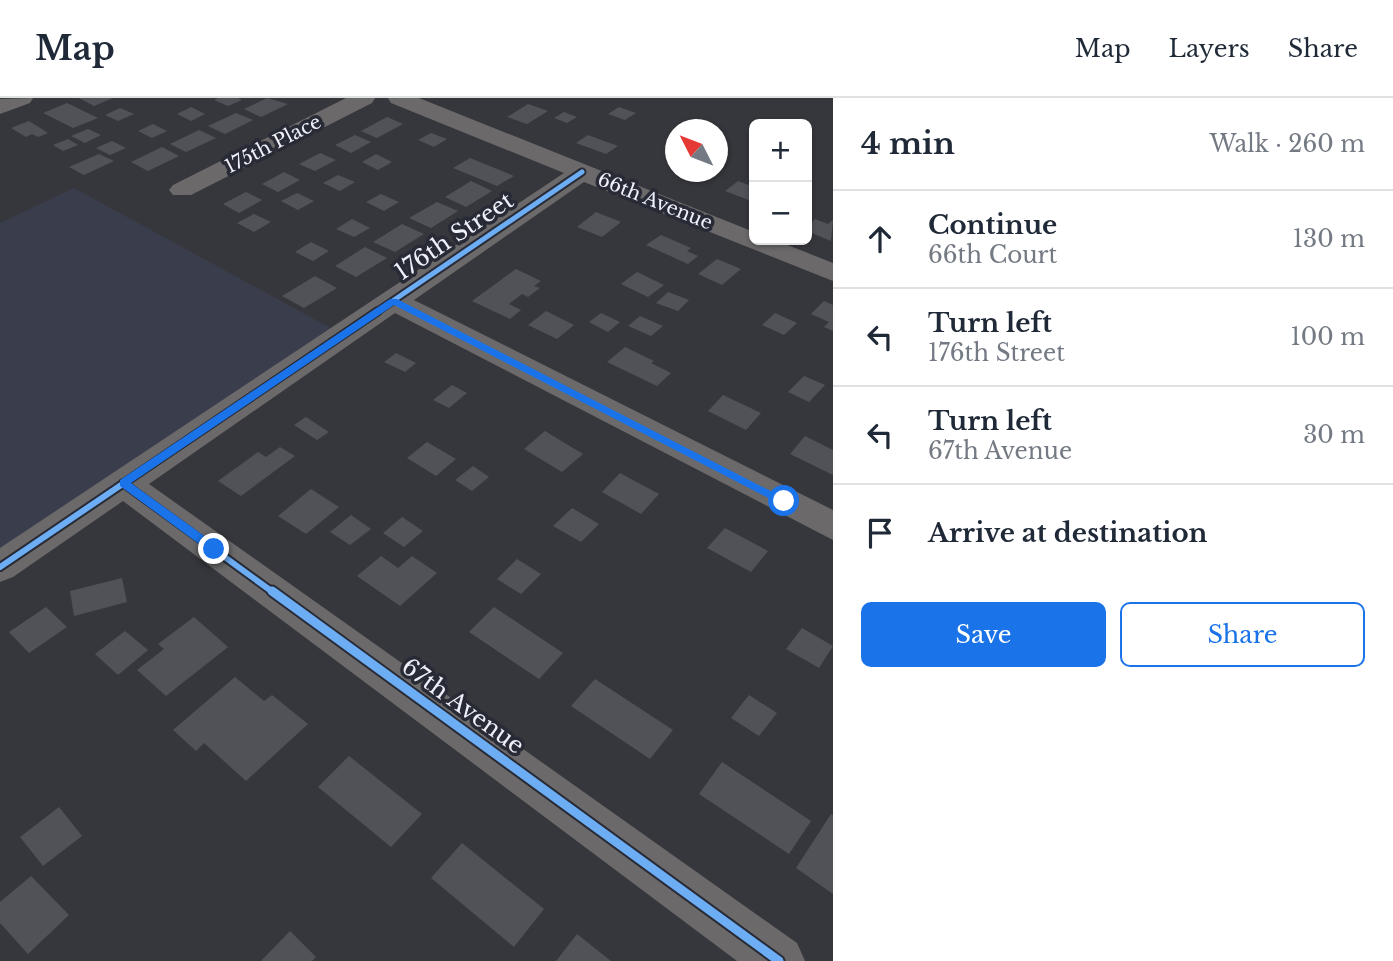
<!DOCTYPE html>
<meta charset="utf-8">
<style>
:root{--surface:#fff;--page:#f2f2f3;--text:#1f2937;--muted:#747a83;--line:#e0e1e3;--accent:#1a73e8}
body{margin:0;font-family:"Libre Baskerville",serif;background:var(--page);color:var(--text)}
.controls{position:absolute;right:21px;top:21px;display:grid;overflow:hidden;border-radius:10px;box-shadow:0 2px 5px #0004}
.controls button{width:63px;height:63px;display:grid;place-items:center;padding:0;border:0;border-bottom:2px solid var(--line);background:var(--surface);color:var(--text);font:35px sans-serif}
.compass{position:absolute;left:665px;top:21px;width:63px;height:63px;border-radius:50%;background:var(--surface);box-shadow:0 2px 5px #0004;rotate:312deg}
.stop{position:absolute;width:21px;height:21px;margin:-16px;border:5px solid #1a73e8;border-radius:50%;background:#fff}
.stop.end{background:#1a73e8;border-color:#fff;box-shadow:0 2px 7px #0008}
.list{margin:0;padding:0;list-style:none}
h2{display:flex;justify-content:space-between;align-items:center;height:91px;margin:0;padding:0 28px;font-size:30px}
h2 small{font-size:23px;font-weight:400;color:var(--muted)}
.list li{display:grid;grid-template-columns:46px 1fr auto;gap:21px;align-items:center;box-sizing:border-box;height:98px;padding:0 28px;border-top:2px solid var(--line)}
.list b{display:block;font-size:26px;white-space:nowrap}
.list p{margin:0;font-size:23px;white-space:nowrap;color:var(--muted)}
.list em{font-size:23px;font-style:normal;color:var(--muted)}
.actions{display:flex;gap:14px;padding:21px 28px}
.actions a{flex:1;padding:16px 0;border:2px solid var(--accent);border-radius:10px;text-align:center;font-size:24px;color:var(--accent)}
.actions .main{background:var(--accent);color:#fff}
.icon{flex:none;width:38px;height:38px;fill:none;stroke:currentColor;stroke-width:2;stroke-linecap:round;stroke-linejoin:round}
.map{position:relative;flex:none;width:833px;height:863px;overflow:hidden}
header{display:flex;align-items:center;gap:42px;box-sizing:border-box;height:98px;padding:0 35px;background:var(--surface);border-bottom:2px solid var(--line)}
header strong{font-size:33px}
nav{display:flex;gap:38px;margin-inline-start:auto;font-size:24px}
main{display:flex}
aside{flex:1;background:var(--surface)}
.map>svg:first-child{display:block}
.built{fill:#3a3d4c}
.building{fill:#515257}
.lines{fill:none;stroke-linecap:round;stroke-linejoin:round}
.minor{fill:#6b6969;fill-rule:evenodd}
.cycleway-far2-casing{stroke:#282b36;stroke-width:9}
.cycleway-far1-casing{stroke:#282b36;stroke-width:10}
.cycleway-casing{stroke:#282b36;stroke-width:13}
.cycleway-far2{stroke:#6dadf4;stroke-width:5}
.cycleway-far1{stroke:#6dadf4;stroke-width:6}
.cycleway{stroke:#6dadf4;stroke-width:9}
.route{fill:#1a73e8}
.labels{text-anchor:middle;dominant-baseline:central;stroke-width:7;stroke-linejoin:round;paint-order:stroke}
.far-street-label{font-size:19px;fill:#eff0f8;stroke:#282b36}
.street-label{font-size:23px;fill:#eff0f8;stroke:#282b36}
</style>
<header>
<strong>Map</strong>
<nav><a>Map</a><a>Layers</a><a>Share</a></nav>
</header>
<main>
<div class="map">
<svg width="833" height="863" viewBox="0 0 833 863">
<rect width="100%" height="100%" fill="#36373c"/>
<path class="built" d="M74,90L334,232L0,455V125Z"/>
<path class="building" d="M79,0H113L94,8Z
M218,0H238L242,2L228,8L214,2Z
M267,0L288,6L261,19L244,11Z
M67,5L98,20L73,30L43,15Z
M528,6L548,13L527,26L507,19Z
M191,9L205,16L191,23L177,16Z
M619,9L636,15L625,22L608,16Z
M120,10L134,16L118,23L105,17Z
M564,14L577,19L567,25L554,20Z
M236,15L253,22L225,36L208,28Z
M387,19L403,26L377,40L361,33Z
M29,23L48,35L38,39L32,36L26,39L11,30Z
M153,26L167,33L152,40L138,33Z
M88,31L101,37L85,45L71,38Z
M199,32L216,40L186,54L170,46Z
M431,35L447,41L434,49L418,42Z
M355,37L371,44L351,55L335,47Z
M588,37L618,48L606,56L576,45Z
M68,41L78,47L63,53L53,47Z
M112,43L126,50L110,57L96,50Z
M162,49L179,58L148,73L131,64Z
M320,55L336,62L315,73L299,66Z
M99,56L114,63L84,77L69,69Z
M376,56L392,64L378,72L362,64Z
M470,60L514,78L497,88L453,70Z
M284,74L300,82L278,94L262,86Z
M338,77L355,84L340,93L323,85Z
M471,83L492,93L466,109L445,99Z
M738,83L754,89V104L725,93Z
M246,94L262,102L239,115L223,106Z
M297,95L314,103L298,112L281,103Z
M381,96L399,104L384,113L366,104Z
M437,104L458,113L431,130L409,120Z
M596,114L621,124L602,139L577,129Z
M254,116L271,124L254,134L237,125Z
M352,121L370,130L354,139L336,131Z
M815,121L828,126L833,122L831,143L807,133V128Z
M402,126L424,136L395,154L373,144Z
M661,137L691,150L687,153L698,158L688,166L646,147Z
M311,144L329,153L313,163L295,154Z
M365,149L387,160L356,179L335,168Z
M717,161L741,171L722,187L698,176Z
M516,171L541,183L534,188L540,190L528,199L522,196L509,206L521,212L510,221L472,203Z
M637,174L664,187L648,199L621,186Z
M315,178L337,190L304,210L282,198Z
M668,194L689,202L678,213L656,205Z
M824,203L833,207V233L824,229L829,224L811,216Z
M546,213L574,227L557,241L528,227Z
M601,215L620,224L608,234L589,224Z
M775,215L797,225L784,237L762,227Z
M640,218L663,228L651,238L628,228Z
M625,249L654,263L651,265L671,275L657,288L607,264Z
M396,255L416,265L405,274L384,264Z
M804,278L825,287L809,304L788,294Z
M452,287L467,295L449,310L433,302Z
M723,297L761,315L746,332L708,313Z
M306,319L329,334L317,342L294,327Z
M545,333L583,356L562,374L524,351Z
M805,338L833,352V377L790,356Z
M427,344L456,361L436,378L407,360Z
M280,349L295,358L241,398L218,383L258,354L266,359Z
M473,368L489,379L472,393L455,382Z
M620,375L659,396L641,416L602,394Z
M311,391L339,409L306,436L278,418Z
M572,410L599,426L581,444L553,428Z
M351,417L371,431L350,447L330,434Z
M402,419L423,433L404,449L383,435Z
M725,430L768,453L751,474L707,450Z
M381,458L398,470L412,458L437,475L400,508L357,478Z
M517,461L541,476L521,496L497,481Z
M122,480L127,504L74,518L70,493Z
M46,509L67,529L29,555L9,534Z
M494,509L563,555L539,581L469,534Z
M194,519L228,549L166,598L137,572L164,551L158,546Z
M802,530L833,548L819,570L786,551Z
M125,533L148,552L118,577L95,556Z
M235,579L264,603L272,597L308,626L246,683L204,645L196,653L173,632Z
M595,581L673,632L650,661L571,608Z
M749,597L777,615L759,638L731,620Z
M349,658L422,716L391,749L318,689Z
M722,664L811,723L789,756L699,696Z
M59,709L82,738L43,768L20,739Z
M831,716L833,717V796L796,770Z
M462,745L544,811L514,849L431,780Z
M31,778L69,817L28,856L0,825V804Z
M290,833L316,859L312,863H261Z
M577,836L611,863H556Z"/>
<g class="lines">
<path class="minor" d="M33,0L30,5L0,16V1Z
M346,0H375L372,5L191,97H173L169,92L173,87Z
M388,0H419L754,134V142H775L833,165V183L584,84L414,202L833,412V442L395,215L149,386L797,845L805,863H737L123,403L13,479L0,484V450L564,75L391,5Z"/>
<defs>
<path id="cycleway-far2" d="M375,215L582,74"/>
<path id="cycleway-far1" d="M123,385L274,495
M0,469L378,213"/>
<path id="cycleway" d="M272,493L779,863"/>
</defs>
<use href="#cycleway-far2" class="cycleway-far2-casing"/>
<use href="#cycleway-far1" class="cycleway-far1-casing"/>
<use href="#cycleway" class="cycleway-casing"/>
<use href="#cycleway-far2" class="cycleway-far2"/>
<use href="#cycleway-far1" class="cycleway-far1"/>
<use href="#cycleway" class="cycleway"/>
</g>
<path class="route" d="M390,201H397L790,403L780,406L394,207L131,385L218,448V454H210L120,388V382Z"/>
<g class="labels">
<g class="far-street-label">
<text transform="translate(273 46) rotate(-27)">175th Place</text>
<text transform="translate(655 103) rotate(22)">66th Avenue</text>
</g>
<g class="street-label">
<text transform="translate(454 138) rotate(-34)">176th Street</text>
<text transform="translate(463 608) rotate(36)">67th Avenue</text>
</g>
</g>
</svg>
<div class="controls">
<button>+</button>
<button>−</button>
</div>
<svg class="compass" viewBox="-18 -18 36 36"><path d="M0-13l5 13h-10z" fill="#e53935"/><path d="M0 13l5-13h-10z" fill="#747a83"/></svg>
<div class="stop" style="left:784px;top:403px"></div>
<div class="stop end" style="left:214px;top:451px"></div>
</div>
<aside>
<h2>4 min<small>Walk · 260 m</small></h2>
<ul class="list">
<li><svg class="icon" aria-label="ahead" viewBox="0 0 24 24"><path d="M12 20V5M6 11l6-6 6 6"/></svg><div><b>Continue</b><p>66th Court</p></div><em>130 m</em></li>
<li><svg class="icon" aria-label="left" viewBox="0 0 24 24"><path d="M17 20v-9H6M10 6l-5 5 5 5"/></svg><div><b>Turn left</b><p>176th Street</p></div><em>100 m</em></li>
<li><svg class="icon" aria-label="left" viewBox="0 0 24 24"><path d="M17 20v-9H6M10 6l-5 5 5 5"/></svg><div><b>Turn left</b><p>67th Avenue</p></div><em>30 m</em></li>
<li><svg class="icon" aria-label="arrive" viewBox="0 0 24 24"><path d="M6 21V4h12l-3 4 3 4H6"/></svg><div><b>Arrive at destination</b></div></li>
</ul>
<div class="actions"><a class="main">Save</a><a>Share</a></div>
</aside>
</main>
